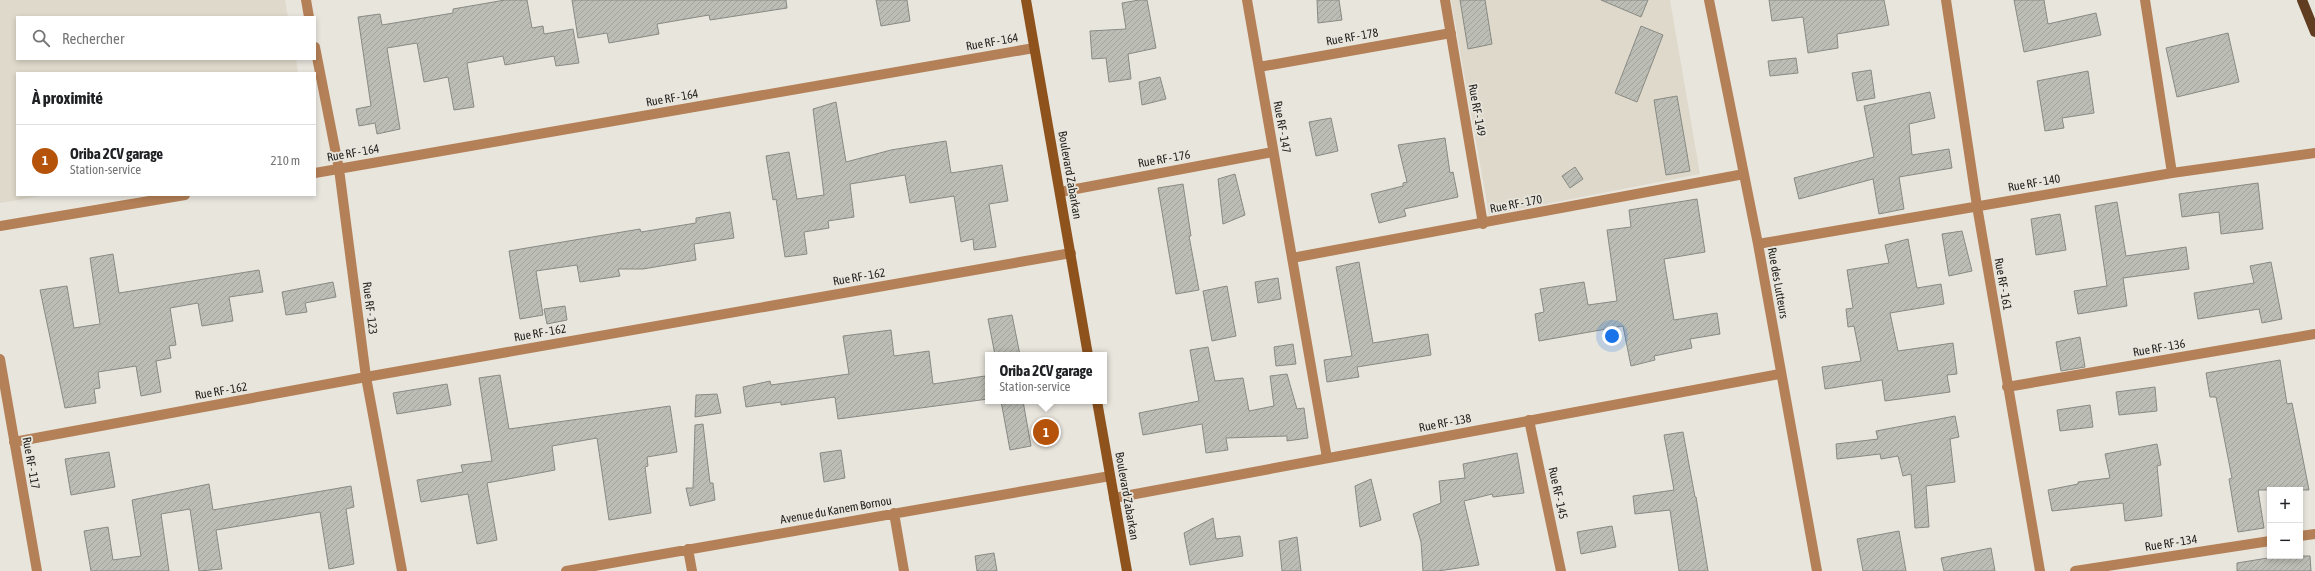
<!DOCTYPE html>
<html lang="fr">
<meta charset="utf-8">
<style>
:root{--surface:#fff;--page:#f6f6f6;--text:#202124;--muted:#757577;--line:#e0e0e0;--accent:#b45309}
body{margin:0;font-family:"Asap Condensed",sans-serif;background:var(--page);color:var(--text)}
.controls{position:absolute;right:12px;bottom:12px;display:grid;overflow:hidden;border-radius:0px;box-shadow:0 2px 6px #0003}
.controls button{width:36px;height:36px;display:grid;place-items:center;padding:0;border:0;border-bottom:1px solid var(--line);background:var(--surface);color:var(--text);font:20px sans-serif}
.you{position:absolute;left:1612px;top:336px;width:14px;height:14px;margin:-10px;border:3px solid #fff;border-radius:50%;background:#1a73e8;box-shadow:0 0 0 6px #1a73e833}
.badge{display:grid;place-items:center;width:26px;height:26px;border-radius:50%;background:var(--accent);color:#fff;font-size:13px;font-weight:700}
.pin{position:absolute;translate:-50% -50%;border:2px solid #fff;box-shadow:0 1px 4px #0006}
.popup{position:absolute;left:985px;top:352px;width:122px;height:52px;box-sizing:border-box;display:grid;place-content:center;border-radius:0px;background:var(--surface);filter:drop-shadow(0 1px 3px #0005);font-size:13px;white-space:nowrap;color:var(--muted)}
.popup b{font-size:15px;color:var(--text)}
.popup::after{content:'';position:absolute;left:50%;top:100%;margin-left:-8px;border:8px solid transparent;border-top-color:var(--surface)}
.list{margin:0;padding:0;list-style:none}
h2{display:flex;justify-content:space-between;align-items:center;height:52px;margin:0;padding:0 16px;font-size:17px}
h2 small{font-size:13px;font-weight:400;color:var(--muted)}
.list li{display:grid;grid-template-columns:26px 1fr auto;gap:12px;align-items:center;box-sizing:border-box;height:72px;padding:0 16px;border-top:1px solid var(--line)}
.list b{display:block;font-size:15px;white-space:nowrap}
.list p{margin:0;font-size:13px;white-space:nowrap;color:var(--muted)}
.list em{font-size:13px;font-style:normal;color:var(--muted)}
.icon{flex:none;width:22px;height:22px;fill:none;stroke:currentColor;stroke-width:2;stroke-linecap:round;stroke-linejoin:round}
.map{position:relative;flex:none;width:2315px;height:571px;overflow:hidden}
.search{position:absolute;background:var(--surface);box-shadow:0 2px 6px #0003;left:16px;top:16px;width:300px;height:44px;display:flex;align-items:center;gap:10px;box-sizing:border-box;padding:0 14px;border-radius:0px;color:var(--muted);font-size:15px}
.panel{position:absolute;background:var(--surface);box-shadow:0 2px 6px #0003;left:16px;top:72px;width:300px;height:124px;border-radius:0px}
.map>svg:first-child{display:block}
.built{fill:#dfd9cb}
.building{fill:url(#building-hatch);stroke:#888a83}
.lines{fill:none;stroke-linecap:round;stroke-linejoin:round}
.street{stroke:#b48057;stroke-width:10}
.secondary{stroke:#8e521d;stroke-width:10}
.primary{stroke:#603d21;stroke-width:10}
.labels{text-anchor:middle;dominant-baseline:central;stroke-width:3.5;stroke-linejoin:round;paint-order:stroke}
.street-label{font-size:12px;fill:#1f1e1b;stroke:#e8e5dd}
</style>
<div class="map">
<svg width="2315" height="571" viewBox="0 0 2315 571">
<defs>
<pattern id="building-hatch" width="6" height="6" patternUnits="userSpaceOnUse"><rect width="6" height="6" fill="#bcbeb6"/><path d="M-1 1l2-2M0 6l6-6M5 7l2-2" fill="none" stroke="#a1a39c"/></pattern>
</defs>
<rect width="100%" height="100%" fill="#e8e5dd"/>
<path class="built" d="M0,0H285L288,17H17V59H296L298,73H17V195H47L0,203Z
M1451,0H1670L1700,174L1489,215Z"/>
<path class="building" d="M505,0H527L532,28L543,26L544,34L573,29L579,63L556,66L554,56L505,65L503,56L467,63L474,107L454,110L448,77L424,82L417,43L387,48L400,129L377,134L375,123L359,126L356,109L371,106L358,17L380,14L382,25L453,13V9Z
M572,0H786L787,8L710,20L709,15L657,24L659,34L609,43L607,33L578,38Z
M876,0H907L910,21L881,26Z
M1139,0H1147L1156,48L1128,54L1131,79L1109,82L1106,58L1092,59L1090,31L1126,29L1122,3Z
M1317,0H1339L1342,20L1318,23Z
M1460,0H1485L1492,44L1468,49Z
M1601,0H1648L1641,17Z
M1769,0H1884L1889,25L1837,34L1838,48L1808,53L1803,17L1772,21Z
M2014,0H2044L2048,24L2096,13L2101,35L2024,52Z
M1641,26L1663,35L1637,102L1615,93Z
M2228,33L2239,82L2177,97L2166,48Z
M1796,58L1798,73L1770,76L1768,61Z
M1871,70L1875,98L1857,101L1852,73Z
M2088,71L2094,113L2062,118L2064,128L2045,131L2037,81Z
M1160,77L1166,99L1142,105L1139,82Z
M1930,92L1935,118L1909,124L1912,155L1949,149L1952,168L1899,177L1904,209L1879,214L1873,179L1799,199L1794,178L1874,157L1864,106Z
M1677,96L1690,171L1666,175L1654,100Z
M836,102L846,162L891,150L946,141L951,173L1002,165L1008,201L989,204L996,247L974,250L973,239L961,242L954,196L910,203L905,175L850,184L854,217L828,221L829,228L804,232L807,254L785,257L776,199L773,200L766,156L789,152L797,199L824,195L813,109Z
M1331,118L1338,151L1316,156L1309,122Z
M1445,138L1450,173L1453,172L1458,197L1404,209L1406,216L1379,223L1371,194L1403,186V183L1407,182L1398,145Z
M1575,167L1583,179L1570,188L1562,176Z
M1235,174L1245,215L1223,224L1218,179Z
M2258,183L2263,229L2221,234L2219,212L2182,217L2179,194Z
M1183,184L1191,236H1189L1199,290L1176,294L1158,188Z
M1697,199L1705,252L1664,259L1674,320L1717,313L1720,334L1690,339L1692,348L1654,356L1655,360L1631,366L1623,326L1539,341L1535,314L1544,312L1540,289L1584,282L1588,305L1617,301L1607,230L1631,227L1629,210Z
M2117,202L2126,256L2186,247L2189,269L2123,278L2127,306L2078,314L2074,291L2107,286L2095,206Z
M730,212L734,238L694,244L696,260L643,269H618L620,276L580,282L577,265L536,271L543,315L520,319L509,251L640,229L641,232L696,223V218Z
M2060,214L2066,250L2036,255L2031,219Z
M1962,231L1972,271L1949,276L1942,234Z
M1908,239L1917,288L1941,284L1944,304L1890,313L1898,351L1953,343L1957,374L1947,375L1950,392L1885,401L1882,380L1825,389L1822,367L1861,361L1854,326L1848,327L1846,309L1853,308L1847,270L1889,263L1885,245Z
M113,254L119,293L259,270L263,292L229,297L233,321L202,326L198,303L170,308L176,345L169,346L171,358L156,361L161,392L141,396L136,366L98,372L100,388L94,389L96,403L65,408L40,290L67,286L74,328L100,324L90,258Z
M1359,262L1373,343L1428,334L1431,355L1357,367L1359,377L1327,382L1324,360L1352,356L1336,267Z
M2271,262L2282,319L2262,323L2259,309L2198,319L2194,293L2254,283L2250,266Z
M1278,278L1281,299L1258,303L1255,282Z
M333,282L336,297L305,303L307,312L286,315L282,292Z
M1227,286L1236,336L1212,341L1203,291Z
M565,306L567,320L547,324L544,309Z
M1012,315L1020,355H995L988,319Z
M891,330L894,356L929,351L933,384L985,376L988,399L838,419L835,397L781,405V402L746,407L743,387L770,381L771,385L849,374L843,336Z
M2080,337L2085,367L2061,371L2056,342Z
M1293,344L1296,364L1276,366L1274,347Z
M1208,347L1215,381L1243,378L1249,411L1274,406L1270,376L1287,374L1297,409L1304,408L1308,438L1287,441V436L1226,438L1228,450L1206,453L1202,424L1143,435L1139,413L1199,401L1190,350Z
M2280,360L2287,404L2292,403L2309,490H2258L2264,528L2238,532L2229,479L2232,478L2216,397H2210L2206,373Z
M500,375L509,429L670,406L677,452L647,457L648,466L645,467L651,513L609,520L597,438L552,446L555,470L487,483L497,540L477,544L468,494L421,502L417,480L463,472L461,465L492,461L479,378Z
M447,384L451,405L397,414L393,393Z
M2155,387L2157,411L2119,415L2116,392Z
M717,394L721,413L695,417L696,395Z
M1001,401H1023L1031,446L1010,450Z
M2090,405L2093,427L2060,431L2057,410Z
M1955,416L1959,437L1950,439L1955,482L1926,486L1929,527L1915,528L1911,474L1903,476L1898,456L1881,459L1880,454L1837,459L1836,444L1878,439L1876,431Z
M703,424L710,483H713L715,500L690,506L686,488H693L695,425Z
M1683,432L1695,497H1696L1708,571H1679L1670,510L1635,514L1633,496L1674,490L1664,435Z
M2157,444L2161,465L2157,466L2162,516L2125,521L2123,503L2052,511L2048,490L2078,484V482L2110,478L2105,454Z
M841,450L845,478L824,482L820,453Z
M109,452L115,487L71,495L65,459Z
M1517,453L1524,493L1493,497L1492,494L1464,501L1479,565L1438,571H1423L1421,542L1413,514L1441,503L1439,481L1465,478L1463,464Z
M1371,479L1381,520L1360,527L1355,486Z
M209,484L213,510L351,486L354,507L346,509L354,564L329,569L320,512L216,530L222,569L199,571L190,509L161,514L169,571H91L84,531L108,527L113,560L141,556L132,500Z
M1213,518L1216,539L1240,536L1243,556L1190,565L1184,533Z
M1612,526L1616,547L1581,554L1577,532Z
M1899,531L1906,571H1863L1857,539Z
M1297,537L1301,571H1282L1279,541Z
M1991,548L1995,571H1944L1941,558Z
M994,553L997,571H977L975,556Z
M2280,556H2310L2311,571H2237V563Z"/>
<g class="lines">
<path class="street" d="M306,0L309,17
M1247,0L1327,458
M1445,0L1483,224
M1709,0L1758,244L1817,571
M1946,0L1977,206L2040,571
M2145,0L2172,173
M315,47L339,169L366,377L402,571
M1259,67L1451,33
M315,173L1034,48
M1060,192L1273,152
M0,226L185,195
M1758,244L2172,173L2315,153
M1292,258L1744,174
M0,359L37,571
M2007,387L2315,334
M1529,420L1561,571
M14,442L366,377L1071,253
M1114,498L1780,374
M894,513L904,571
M2300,536L2315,534
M688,549L692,571
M566,571L1110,476
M2075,571L2270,541"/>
<path class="secondary" d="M1026,0L1088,355
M1097,401L1127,571"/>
<path class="primary" d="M2302,0L2315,32"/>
</g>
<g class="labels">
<g class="street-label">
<text transform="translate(1352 37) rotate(-10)">Rue RF - 178</text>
<text transform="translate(992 42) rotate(-10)">Rue RF - 164</text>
<text transform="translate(672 98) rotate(-10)">Rue RF - 164</text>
<text transform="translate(1477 110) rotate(80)">Rue RF - 149</text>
<text transform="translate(1282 127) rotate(80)">Rue RF - 147</text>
<text transform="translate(353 153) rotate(-10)">Rue RF - 164</text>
<text transform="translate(1164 159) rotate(-10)">Rue RF - 176</text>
<text transform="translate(1070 175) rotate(80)">Boulevard Zabarkan</text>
<text transform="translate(2034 183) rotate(-10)">Rue RF - 140</text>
<text transform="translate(1516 204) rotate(-11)">Rue RF - 170</text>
<text transform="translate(859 277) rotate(-10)">Rue RF - 162</text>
<text transform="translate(1778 283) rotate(80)">Rue des Lutteurs</text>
<text transform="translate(2003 284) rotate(80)">Rue RF - 161</text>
<text transform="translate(370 308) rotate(83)">Rue RF - 123</text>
<text transform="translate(540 333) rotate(-10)">Rue RF - 162</text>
<text transform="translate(2159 348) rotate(-10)">Rue RF - 136</text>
<text transform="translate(221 391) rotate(-10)">Rue RF - 162</text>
<text transform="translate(1445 423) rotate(-11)">Rue RF - 138</text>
<text transform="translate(31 463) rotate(80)">Rue RF - 117</text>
<text transform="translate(1558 493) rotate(78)">Rue RF - 145</text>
<text transform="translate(1127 496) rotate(80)">Boulevard Zabarkan</text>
<text transform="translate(836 510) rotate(-10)">Avenue du Kanem Bornou</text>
<text transform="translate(2171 543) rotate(-9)">Rue RF - 134</text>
</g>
</g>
</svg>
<div class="controls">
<button>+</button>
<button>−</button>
</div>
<div class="you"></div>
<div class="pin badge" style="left:1046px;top:432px">1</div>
<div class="popup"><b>Oriba 2CV garage</b>Station-service</div>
<div class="search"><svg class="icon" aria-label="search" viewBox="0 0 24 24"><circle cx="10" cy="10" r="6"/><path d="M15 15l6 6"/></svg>Rechercher</div>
<section class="panel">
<h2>À proximité<small></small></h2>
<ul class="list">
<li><span class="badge">1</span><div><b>Oriba 2CV garage</b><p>Station-service</p></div><em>210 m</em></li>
</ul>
</section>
</div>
